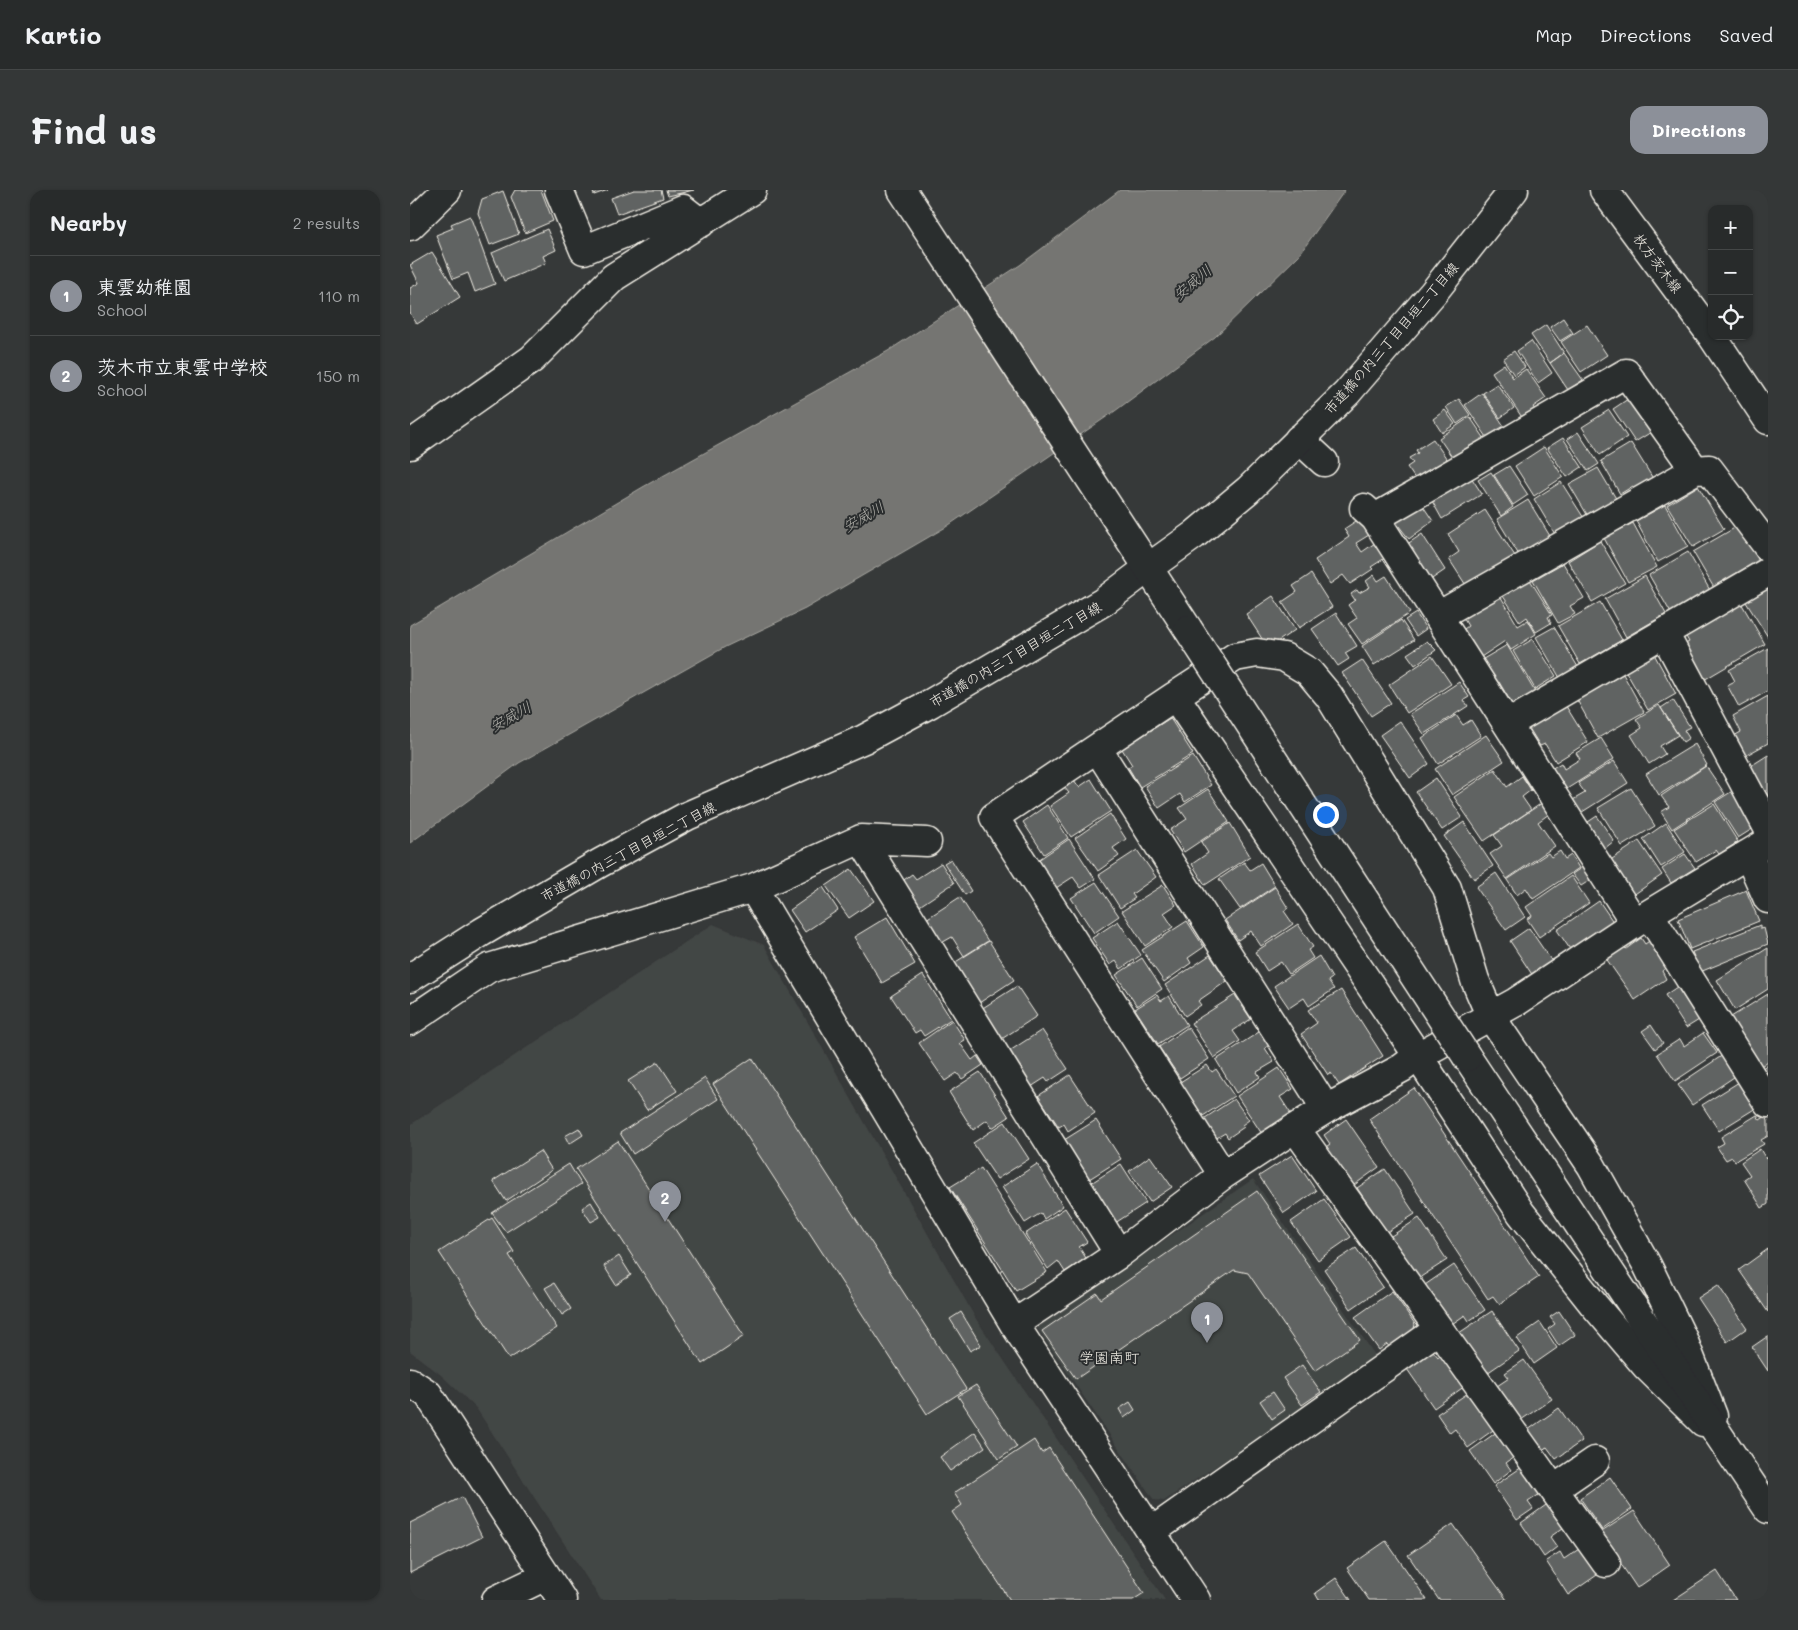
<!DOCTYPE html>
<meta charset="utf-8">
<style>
:root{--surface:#282b2b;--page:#343737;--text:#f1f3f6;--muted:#a5a7a9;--line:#444747;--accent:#8c9099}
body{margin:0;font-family:Mali,"Klee One",sans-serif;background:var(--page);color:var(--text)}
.controls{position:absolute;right:15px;top:15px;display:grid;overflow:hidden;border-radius:10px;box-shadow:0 1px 4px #0004}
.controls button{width:45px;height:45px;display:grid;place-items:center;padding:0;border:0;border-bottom:1px solid var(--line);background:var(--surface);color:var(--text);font:25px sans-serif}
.you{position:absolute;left:915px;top:624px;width:18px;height:18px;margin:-12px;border:4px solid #fff;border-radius:50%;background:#1a73e8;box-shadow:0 0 0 8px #1a73e833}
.badge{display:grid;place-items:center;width:32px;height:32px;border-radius:50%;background:var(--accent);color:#fff;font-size:16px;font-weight:700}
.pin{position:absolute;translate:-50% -41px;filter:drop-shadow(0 1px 2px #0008)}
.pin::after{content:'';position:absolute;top:26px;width:18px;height:15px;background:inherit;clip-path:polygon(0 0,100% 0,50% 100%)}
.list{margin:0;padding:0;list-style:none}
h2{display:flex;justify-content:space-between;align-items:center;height:65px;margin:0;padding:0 20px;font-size:21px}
h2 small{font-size:16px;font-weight:400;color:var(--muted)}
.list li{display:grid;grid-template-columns:32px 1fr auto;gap:15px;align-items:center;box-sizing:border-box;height:80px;padding:0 20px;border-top:1px solid var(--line)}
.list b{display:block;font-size:19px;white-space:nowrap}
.list p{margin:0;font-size:16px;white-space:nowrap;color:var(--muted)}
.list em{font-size:16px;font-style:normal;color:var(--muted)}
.icon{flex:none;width:28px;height:28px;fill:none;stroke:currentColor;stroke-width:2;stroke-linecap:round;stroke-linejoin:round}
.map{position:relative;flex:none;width:1358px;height:1410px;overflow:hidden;border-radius:15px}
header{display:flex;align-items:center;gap:30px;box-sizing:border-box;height:70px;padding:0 25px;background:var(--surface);border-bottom:1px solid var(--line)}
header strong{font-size:24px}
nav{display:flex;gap:28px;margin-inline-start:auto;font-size:18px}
.intro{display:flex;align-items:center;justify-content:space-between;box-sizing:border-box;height:120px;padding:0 30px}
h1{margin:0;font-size:35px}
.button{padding:12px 22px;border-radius:15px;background:var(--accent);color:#fff;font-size:18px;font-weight:700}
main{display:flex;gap:30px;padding:0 30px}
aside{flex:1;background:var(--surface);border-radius:15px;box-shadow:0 1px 4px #0004}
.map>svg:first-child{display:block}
.built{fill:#434645}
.water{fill:#757572;stroke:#a8a7a1}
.building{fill:#616362;stroke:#f4f1e8}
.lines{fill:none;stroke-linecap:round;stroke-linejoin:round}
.minor-casing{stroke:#f4f1e8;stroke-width:31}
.tertiary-casing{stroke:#f4f1e8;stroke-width:31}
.secondary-casing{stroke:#f4f1e8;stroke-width:31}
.minor{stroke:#2a2d2e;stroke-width:28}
.tertiary{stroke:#2a2d2e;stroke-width:28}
.secondary{stroke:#2a2d2e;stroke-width:28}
.tertiary-bridge-casing{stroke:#f4f1e8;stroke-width:31;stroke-linecap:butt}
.tertiary-bridge{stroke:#2a2d2e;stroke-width:28}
.labels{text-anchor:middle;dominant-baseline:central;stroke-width:4;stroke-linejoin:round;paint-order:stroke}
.street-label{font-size:14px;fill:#f4f1e8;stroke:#2a2d2e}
.water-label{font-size:15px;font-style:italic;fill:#b4b3ad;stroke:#2a2d2e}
.neighbourhood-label{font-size:15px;fill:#f4f1e8;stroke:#2a2d2e}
</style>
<header>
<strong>Kartio</strong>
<nav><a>Map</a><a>Directions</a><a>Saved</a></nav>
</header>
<div class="intro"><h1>Find us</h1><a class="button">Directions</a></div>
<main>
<aside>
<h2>Nearby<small>2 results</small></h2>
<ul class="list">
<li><span class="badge">1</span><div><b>東雲幼稚園</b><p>School</p></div><em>110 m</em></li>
<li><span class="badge">2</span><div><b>茨木市立東雲中学校</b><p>School</p></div><em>150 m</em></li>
</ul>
</aside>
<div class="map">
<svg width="1358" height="1410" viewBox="0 0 1358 1410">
<rect width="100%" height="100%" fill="#363939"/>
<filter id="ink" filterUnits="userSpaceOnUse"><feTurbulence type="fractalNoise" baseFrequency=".02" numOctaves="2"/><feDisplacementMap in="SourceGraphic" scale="10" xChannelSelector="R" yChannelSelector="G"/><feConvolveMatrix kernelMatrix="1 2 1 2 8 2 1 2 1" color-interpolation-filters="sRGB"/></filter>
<g filter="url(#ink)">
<path class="built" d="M303,734L354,755L566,1129L755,1410H191L66,1218L31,1185L0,1161V935Z
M843,989L967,1168L754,1311L744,1310L627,1138Z"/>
<path class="water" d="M710,0H935L889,65L805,147L705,221L536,337L395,419L315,457L109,573L0,653V435L233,297L478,161L610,75Z"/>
<path class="building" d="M105,0H131L143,31L115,43L101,7Z
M182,0H198L184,5Z
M224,0H251L253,8L207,24L201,8Z
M256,0H284L258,6Z
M93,1L109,44L80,55L68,23L72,9Z
M60,26L85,94L65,102L58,83L43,89L26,45L43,38L41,34Z
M137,39L146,60L133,66L136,73L94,91L82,63Z
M22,62L50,107L7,134L0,123V98L9,93L0,75Z
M1153,128L1163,143L1150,151L1140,137Z
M1136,135L1154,163L1140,173L1121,145Z
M1177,135L1197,165L1171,182L1151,152Z
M1121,151L1142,183L1128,193L1107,161Z
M1104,161L1115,177L1104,185L1093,169Z
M1154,163L1173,190L1158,200L1140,173Z
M1094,174L1103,188L1116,179L1136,208L1123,217L1128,224L1115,232L1082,182Z
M1087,194L1104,218L1090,228L1073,203Z
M1072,203L1098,242L1081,253L1055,215Z
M1221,207L1243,241L1225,252L1203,219Z
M1049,209L1060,225L1047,234L1036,217Z
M1035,220L1045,234L1032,243L1023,229Z
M1199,220L1217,247L1190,265L1172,237Z
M1060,227L1075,249L1044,270L1029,248Z
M1168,242L1189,274L1178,281L1157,249Z
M1153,248L1172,277L1157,287L1137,258Z
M1023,249L1039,272L1008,293L997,277L1003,273L999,268L1008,263L1006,260Z
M1221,253L1247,295L1229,306L1223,296L1210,304L1191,271Z
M1134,257L1153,287L1124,306L1105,276Z
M1099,276L1118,305L1103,315L1084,285Z
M1188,278L1211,317L1182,333L1159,294Z
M1081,282L1103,317L1091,326L1068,290Z
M1061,287L1072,304L1032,329L1022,311Z
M1151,292L1177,333L1149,351L1124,309Z
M1288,296L1314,339L1283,357L1257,315Z
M1118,310L1143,351L1112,370L1087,329Z
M1011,313L1023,331L999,349L985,331Z
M1255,315L1278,356L1248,372L1226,331Z
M1075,320L1107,369L1059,400L1039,369L1049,362L1038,344Z
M949,329L959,345L946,353L952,362L965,353L975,368L961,377L963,379L940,394L933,385L920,394L905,370L939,347L934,339Z
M1223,333L1247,377L1218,392L1194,348Z
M1328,336L1352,376L1307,403L1283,362Z
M1012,344L1035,380L1016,393L993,357Z
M1190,351L1215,393L1182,412L1158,371Z
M1278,362L1301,402L1262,425L1239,385Z
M1153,373L1174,408L1160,416L1165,424L1148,433L1123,390Z
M901,384L922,417L889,438L872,412L887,402L883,396Z
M964,385L968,391L976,386L1000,423L952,454L938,434L947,428L938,415L945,410L941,404L947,400L949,403L960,397L956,391Z
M1117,385L1142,425L1138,427L1141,433L1126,442L1117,427L1110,432L1093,406L1100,402L1097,396Z
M1235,386L1256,424L1216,447L1195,409Z
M1358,394V447L1334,409Z
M1088,402L1108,436L1118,430L1126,444L1101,460L1095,451L1071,467L1054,439L1058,436L1051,424Z
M863,406L885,440L858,458L836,424Z
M1330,411L1355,454L1292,491L1272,456L1279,452L1274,443Z
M1190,412L1212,450L1170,474L1148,436Z
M926,423L947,456L935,463L939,469L928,476L902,439Z
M1006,423L1016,439L1006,446L995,430Z
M991,430L1004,450L964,475L952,456Z
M1144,437L1168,477L1150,488L1126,447Z
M1123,449L1146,486L1125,499L1103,461Z
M1017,451L1026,460L1005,475L997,464Z
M1097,455L1125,502L1103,516L1089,492L1083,496L1068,472Z
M1358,458V501L1329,517L1317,495L1325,491L1319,480Z
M1244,464L1266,504L1238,520L1215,480Z
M1022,466L1041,494L997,523L979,495Z
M952,470L981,513L961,526L932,483Z
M1213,484L1234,522L1188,548L1167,510Z
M1049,492L1059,507L1054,510L1058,516L1014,544L1000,524Z
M1358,506V553L1333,567L1322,547L1331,542L1323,526Z
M1151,508L1178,552L1146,572L1135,554L1130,556L1114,530Z
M1263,510L1280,537L1274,540L1279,548L1273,552L1251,518Z
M1249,515L1268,545L1250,556L1255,564L1239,574L1221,545L1232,538L1226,529Z
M1046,525L1053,535L1061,530L1071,546L1028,574L1012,548Z
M760,528L783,564L730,597L718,577L722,575L712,559Z
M990,531L1019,574L1000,588L970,545Z
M1076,545L1094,571L1042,605L1025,579Z
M1191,548L1204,569L1152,602L1139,580L1151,573L1154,579L1170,569L1166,563Z
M1285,554L1297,575L1249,605L1236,584Z
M1358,565V609L1336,579Z
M783,566L801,595L775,612L770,604L749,618L735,596Z
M1204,571L1218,593L1169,624L1161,611L1175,603L1168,593Z
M1296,576L1315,604L1262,639L1251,622L1259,617L1251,606Z
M1085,579L1097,597L1112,586L1121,600L1112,607L1121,620L1074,651L1044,607Z
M1026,588L1052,627L1032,640L1006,602Z
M681,589L701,621L661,647L640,616L659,603L654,597L664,590L669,597Z
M1221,598L1245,636L1212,656L1188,618Z
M798,599L819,632L774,662L760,640L777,629L769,618Z
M1324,600L1347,636L1328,648L1305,612Z
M1132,613L1139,624L1128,632L1145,656L1097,689L1080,664L1092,656L1084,645Z
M1304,614L1328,652L1309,664L1306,660L1286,672L1264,639Z
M637,615L658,648L634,664L613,632Z
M700,624L716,649L703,658L709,666L688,681L665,648Z
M1187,626L1204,651L1190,662L1172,636Z
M1054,632L1083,676L1064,689L1034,646Z
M820,633L840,666L795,695L782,674L798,663L791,652Z
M1256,633L1275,662L1251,677L1233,649Z
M659,649L685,689L671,698L663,687L646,698L628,670Z
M1229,651L1252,685L1219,708L1196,673Z
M727,660L746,687L722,704L725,708L710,718L689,685Z
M1150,661L1155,669L1161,665L1169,678L1123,709L1116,698L1107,705L1097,690L1138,663L1141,667Z
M1275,664L1285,678L1261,693L1252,679Z
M541,669L561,701L555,705L534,673Z
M834,672L840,680L851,673L865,696L830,719L809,689Z
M531,673L544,693L508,717L491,692L502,684L506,689Z
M1174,676L1182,689L1171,696L1162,684Z
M441,679L464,711L439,728L416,696Z
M1086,683L1115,727L1096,740L1066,697Z
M1161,686L1179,713L1129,747L1117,729L1122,726L1116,717Z
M686,692L709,726L684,743L661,708Z
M753,695L766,715L754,723L763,737L735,756L712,721Z
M413,697L428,720L395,742L380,720Z
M865,697L878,718L874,721L883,734L851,756L841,741L828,750L815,730Z
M1336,700L1349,731L1280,759L1268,729Z
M550,707L578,751L554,766L542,747L528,755L513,731Z
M1189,711L1206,736L1164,765L1147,740Z
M477,727L505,774L472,793L444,747Z
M708,731L731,765L711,779L706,771L700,775L682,748Z
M777,731L794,757L778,768L781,773L754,792L732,760Z
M888,734L903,757L898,760L903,768L879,784L871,772L857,781L845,762Z
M1350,735V739L1354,738L1358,754L1290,782L1282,762Z
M1119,738L1145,776L1125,789L1100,751Z
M1245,747L1263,773L1252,781L1256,789L1225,810L1195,767L1213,755L1216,759L1231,748L1235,754Z
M579,751L604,790L569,813L544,773Z
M1358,758V799L1325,820L1307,790Z
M800,765L817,791L788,811L791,815L775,826L755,795Z
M909,766L922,788L918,791L924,799L899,816L894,808L879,818L864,796Z
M732,768L752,799L727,816L706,785Z
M513,785L541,829L514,846L510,840L505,843L481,806Z
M607,796L627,826L587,852L568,821Z
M1267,797L1289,830L1276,838L1255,805Z
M931,800L973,866L929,895L921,883L918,885L891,844L907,833L898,820Z
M1358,804V871L1351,876L1321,827Z
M747,805L751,811L759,806L777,835L748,854L725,819Z
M825,805L841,829L823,841L830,851L804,868L781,833Z
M542,830L555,850L550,853L562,870L567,866L573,875L552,889L547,883L535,891L509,853Z
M1241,835L1253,853L1245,859L1232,841Z
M778,837L799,869L770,888L749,857Z
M632,840L658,879L638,892L635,888L621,897L598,862Z
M852,840L861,854L855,858L864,872L847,882L850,887L826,903L806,870Z
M1293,843L1307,863L1265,891L1247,864L1270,849L1274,856Z
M1313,865L1327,885L1282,915L1268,895Z
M342,868L556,1199L517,1224L303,894Z
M248,872L267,901L237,920L218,891Z
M1358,874V890L1351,879Z
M797,875L802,882L806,879L824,906L793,926L770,892Z
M869,878L883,899L870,907L881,924L852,944L827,906Z
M570,882L599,927L582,938L577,930L563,940L539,902Z
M660,885L685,923L658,941L654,934L649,937L628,906Z
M295,888L308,909L223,964L210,943Z
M1329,892L1346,918L1309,941L1292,915Z
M1004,898L1129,1087L1089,1114L1083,1106L1078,1109L959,929Z
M824,909L839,930L832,935L834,937L818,948L815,943L805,949L792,930Z
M1347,925L1350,930L1356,926L1358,931V946L1351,950L1354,954L1325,971L1322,967L1316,970L1307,957L1314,953L1311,947Z
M936,929L969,977L940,998L913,959L920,954L914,945Z
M686,930L711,969L676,991L651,952Z
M595,932L619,969L587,989L563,953Z
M169,938L173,945L159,954L155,946Z
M208,951L334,1146L292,1174L166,979Z
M1350,959L1356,969L1358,967V1014L1352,1018L1334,989L1340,985L1331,972Z
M130,961L142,980L96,1011L83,991Z
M882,965L906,1001L874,1023L849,986Z
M740,966L762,997L740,1012L719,981Z
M159,974L171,994L96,1042L82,1023Z
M627,974L653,1016L634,1029L631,1023L615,1033L592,997Z
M711,974L736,1013L702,1035L678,995Z
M571,978L637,1082L606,1101L540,997Z
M975,979L1005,1024L977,1042L947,998Z
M847,1001L950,1150L905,1181L838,1083L824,1080L666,1189L632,1141L687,1103L691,1109Z
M914,1009L941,1047L908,1070L881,1032Z
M181,1012L190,1027L181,1032L172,1018Z
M655,1018L677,1052L669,1057L676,1068L655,1082L648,1071L638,1079L615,1044Z
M82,1028L104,1062L99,1065L147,1138L99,1169L29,1062Z
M1009,1028L1037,1070L1006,1090L978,1048Z
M946,1058L973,1097L941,1119L914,1079Z
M1358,1059V1122L1329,1080Z
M209,1066L221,1085L206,1095L194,1076Z
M1044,1075L1075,1120L1059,1131L1055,1125L1039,1136L1012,1097Z
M144,1093L161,1119L152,1125L135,1098Z
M1308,1095L1337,1138L1317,1152L1288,1108Z
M982,1101L1005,1134L1002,1149L983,1162L977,1154L969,1160L945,1127Z
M1082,1121L1109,1161L1077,1183L1049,1143Z
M1149,1121L1165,1145L1149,1156L1138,1139L1145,1134L1140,1127Z
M551,1122L571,1155L560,1161L540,1129Z
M1130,1132L1147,1158L1124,1174L1107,1148Z
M1358,1146V1181L1342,1157Z
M1023,1161L1028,1167L1033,1164L1055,1196L1024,1218L997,1179Z
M1114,1170L1142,1209L1108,1232L1084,1198L1099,1188L1095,1183Z
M892,1175L911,1202L892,1215L873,1188Z
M566,1195L607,1257L589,1269L548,1206Z
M1061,1201L1086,1238L1058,1258L1045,1239L1040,1243L1027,1224Z
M863,1202L875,1220L862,1229L850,1211Z
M720,1212L725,1220L714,1228L709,1219Z
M1149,1218L1172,1251L1146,1269L1137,1257L1132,1260L1118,1240Z
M1091,1239L1108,1264L1096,1273L1101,1280L1083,1294L1060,1261Z
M565,1242L575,1257L540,1281L530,1267Z
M624,1250L632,1263L639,1258L734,1403L723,1410H600L542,1322L552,1315L544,1303Z
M1115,1275L1133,1302L1118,1312L1123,1319L1107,1330L1084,1296Z
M1200,1287L1222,1319L1192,1340L1170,1308Z
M52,1307L72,1347L0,1383V1333Z
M1143,1310L1160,1333L1140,1347L1147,1357L1134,1367L1111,1333Z
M1224,1321L1260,1375L1227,1398L1190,1343Z
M1043,1334L1097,1410H1029L998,1365Z
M976,1351L1017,1410H959L937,1378Z
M1172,1357L1190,1383L1158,1405L1136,1371L1150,1362L1154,1369Z
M1307,1381L1326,1410H1263Z
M926,1388L941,1410H909L905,1403Z"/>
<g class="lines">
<defs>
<path id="minor" d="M149,0L174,60L273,19L291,33
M0,36L37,0
M889,249L914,272
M0,255L122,169L204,87L342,0
M954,318L965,328L1225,733
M965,328L1216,183L1285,280L1299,279L1358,357
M1028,426L1285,280
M1254,443L1358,638
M765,506L825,467L847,463L874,467L899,482L919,506L1037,698L1065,790L1081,827L1181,975L1237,1075L1273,1149L1303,1226
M1098,534L1358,382
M687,558L916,919
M451,649L517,652
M1338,664L1358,709
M343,698L604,1134L786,1410
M1239,724L1358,913
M0,788L72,742L190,673L277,626L454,549L521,513L693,412L738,378
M0,831L79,778L343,698L451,649L709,1064
M813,985L584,627L765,506L1008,866L1111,1023L1184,1115L1236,1176L1293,1232
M604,1134L709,1064L813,985L885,938L916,919L992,878L1008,866L1106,812L1239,724L1358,652
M1029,1139L1196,1373
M0,1192L18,1204L152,1410
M1144,1299L1185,1271
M741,1342L1029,1139L885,938
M86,1410L136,1386"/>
<path id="tertiary" d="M492,0L778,439
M738,378L784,345L838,300L937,203L1023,103L1104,0
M1057,867L1358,1319"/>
<path id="secondary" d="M1194,0L1302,146
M1302,146L1358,230"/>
</defs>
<use href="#minor" class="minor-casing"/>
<use href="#tertiary" class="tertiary-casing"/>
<use href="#secondary" class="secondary-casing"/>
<use href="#minor" class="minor"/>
<use href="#tertiary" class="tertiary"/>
<use href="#secondary" class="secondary"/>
<defs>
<path id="tertiary-bridge" d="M778,439L1057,867"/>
</defs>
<use href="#tertiary-bridge" class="tertiary-bridge-casing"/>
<use href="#tertiary-bridge" class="tertiary-bridge"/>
</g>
</g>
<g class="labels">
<g class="street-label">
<text transform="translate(1248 73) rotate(53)">枚方茨木線</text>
<text transform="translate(981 148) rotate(-49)">市道橋の内三丁目目垣二丁目線</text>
<text transform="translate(605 464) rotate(-30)">市道橋の内三丁目目垣二丁目線</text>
<text transform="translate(218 661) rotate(-28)">市道橋の内三丁目目垣二丁目線</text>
</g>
<g class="water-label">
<text transform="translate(782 92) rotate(-40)">安威川</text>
<text transform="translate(453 326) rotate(-30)">安威川</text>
<text transform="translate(100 526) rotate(-29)">安威川</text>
</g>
<g class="neighbourhood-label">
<text x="699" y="1167">学園南町</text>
</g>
</g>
</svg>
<div class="controls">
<button>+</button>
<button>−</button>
<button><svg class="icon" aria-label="locate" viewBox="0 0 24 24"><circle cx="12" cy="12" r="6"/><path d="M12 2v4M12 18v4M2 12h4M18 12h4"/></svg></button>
</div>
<div class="you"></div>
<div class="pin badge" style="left:797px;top:1153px">1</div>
<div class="pin badge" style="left:255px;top:1032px">2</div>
</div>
</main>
